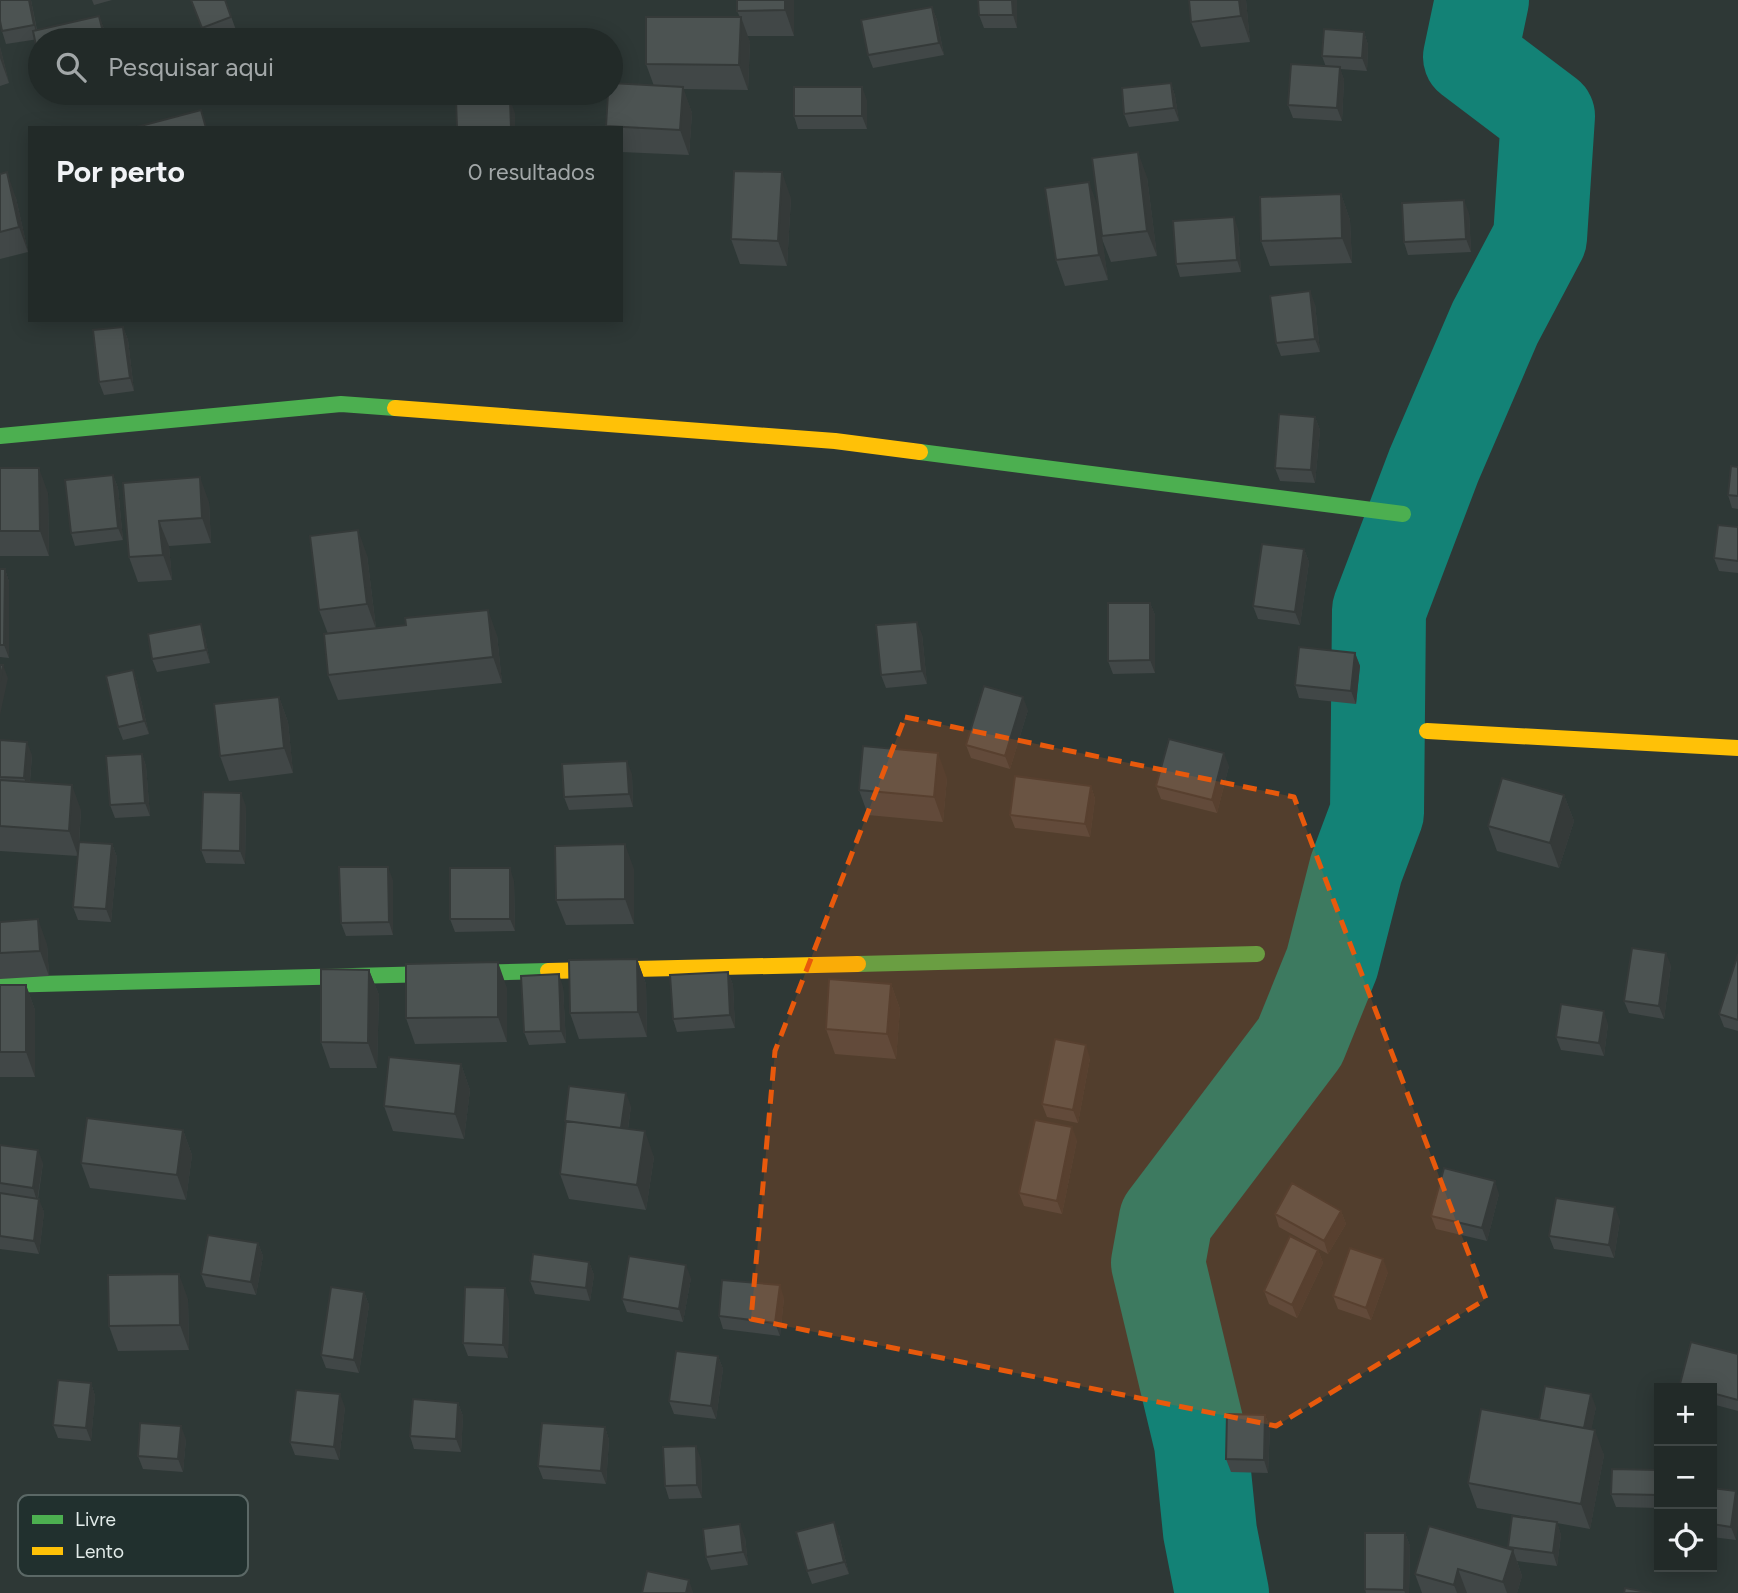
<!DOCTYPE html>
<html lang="pt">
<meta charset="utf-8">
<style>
:root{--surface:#222a28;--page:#2e3634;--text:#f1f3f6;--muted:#a2a7a8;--line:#3f4645}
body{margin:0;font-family:Figtree,sans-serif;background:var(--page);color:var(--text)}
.controls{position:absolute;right:21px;bottom:21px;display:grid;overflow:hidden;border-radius:0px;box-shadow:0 4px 18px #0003}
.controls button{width:63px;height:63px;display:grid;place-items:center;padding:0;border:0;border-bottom:2px solid var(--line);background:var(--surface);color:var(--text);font:35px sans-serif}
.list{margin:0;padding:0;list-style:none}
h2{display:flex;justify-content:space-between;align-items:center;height:91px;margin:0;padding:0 28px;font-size:30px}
h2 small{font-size:23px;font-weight:400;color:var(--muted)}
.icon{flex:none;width:38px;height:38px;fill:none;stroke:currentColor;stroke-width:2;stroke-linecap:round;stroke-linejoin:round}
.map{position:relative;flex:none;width:1738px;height:1593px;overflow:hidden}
.search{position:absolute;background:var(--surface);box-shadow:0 4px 18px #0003;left:28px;top:28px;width:595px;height:77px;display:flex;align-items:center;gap:18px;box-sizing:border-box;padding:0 24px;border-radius:38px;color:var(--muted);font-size:26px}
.panel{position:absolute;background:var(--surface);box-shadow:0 4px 18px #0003;left:28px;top:126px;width:595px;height:196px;border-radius:0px}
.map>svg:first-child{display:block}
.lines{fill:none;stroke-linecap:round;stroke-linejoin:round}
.river{stroke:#138276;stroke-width:94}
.fast{stroke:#4caf50;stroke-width:16}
.slow{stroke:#ffc107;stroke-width:16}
.wall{fill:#414747}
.shaded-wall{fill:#353a39}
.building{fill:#4c5352;stroke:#353a39;stroke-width:2}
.marked{fill:#e8590c;fill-opacity:0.2;stroke:#e8590c;stroke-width:5;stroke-dasharray:14 9;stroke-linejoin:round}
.key{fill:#21302e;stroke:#5b6866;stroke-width:2}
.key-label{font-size:19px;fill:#e2ebe9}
</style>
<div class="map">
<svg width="1738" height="1593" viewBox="0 0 1738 1593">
<rect width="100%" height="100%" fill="#2e3836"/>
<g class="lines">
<path class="river" d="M1222,1593L1210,1532L1201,1443L1158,1263L1166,1219L1300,1042L1332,963L1356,869L1377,813L1379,610L1434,465L1495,323L1540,238L1548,116L1470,57L1482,0"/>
<path class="fast" d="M0,436L341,404L395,408
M920,452L1403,514
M858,964L1257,954
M0,985L548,971"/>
<path class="slow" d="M395,408L835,441L920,452
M1427,731L1738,748
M548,971L858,964"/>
</g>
<path class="wall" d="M31,0L37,30L99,16L104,29L6,44L2,31Z
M92,0H112L94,5Z
M191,0H225L236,30L209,40H206Z
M794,0V36H747L750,42L748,90L683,89L692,113L689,155L621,152V128H607L606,126L654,86L646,64L740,17L737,11Z
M978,0H1017V28H984L979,15Z
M1189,0H1246L1250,42L1201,47L1191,22Z
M932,7L937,20L944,55L873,68L868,55Z
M1364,32L1368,45L1367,71L1340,69L1344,80L1342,121L1293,118L1288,105L1326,67L1322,56Z
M0,47L9,83L0,86Z
M1171,83L1175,96L1179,121L1129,127L1124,114Z
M867,100V129H798L794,116Z
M0,174L16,198L28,252L0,259Z
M1147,177L1157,256L1111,262L1102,239L1108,280L1065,286L1056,260L1098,206Z
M1341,194L1350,220L1352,263L1270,266L1261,241Z
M791,198L787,266L740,264L731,239Z
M1469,213L1471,252L1408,255L1404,242Z
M1238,229L1241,272L1180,277L1176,264Z
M1315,304L1320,352L1281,356L1276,343Z
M123,327L128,340L134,391L104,395L99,382Z
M1315,417L1320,430L1315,483L1280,481L1275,468Z
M1738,467V509L1732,508L1728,495Z
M0,468L48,493L49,556H0Z
M113,475L118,488L123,540L75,546L71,533Z
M123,483L209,502L211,543L169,546L172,580L138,582L129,557Z
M1738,527V573L1719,571L1714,558Z
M1304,549L1309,562L1300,625L1258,619L1253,606Z
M367,555L376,628L497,635L502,683L338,700L328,675V634L319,610Z
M0,569H5L9,582V658L0,657Z
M1150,603L1155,615V673L1113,674L1108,661Z
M922,634L927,684L886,688L881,675Z
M205,637L210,663L157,672L152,659Z
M1355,653L1360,666L1356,704L1299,698L1295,685Z
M133,670L137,683L149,734L123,740L118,727Z
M279,697L288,722L293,773L229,781L220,756Z
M1028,710L1010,769L971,758L966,745Z
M0,740L32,755L30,782L81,810L79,846L112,844L117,857L111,922L78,920L73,907L78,856L0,851Z
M142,754L146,766L150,816L115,818L110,805Z
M1229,766L1217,813L1161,799L1156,786Z
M632,774L633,807L569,810L564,797Z
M947,778L943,822L868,815L859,790Z
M1091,786L1095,799L1090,837L1015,828L1010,815Z
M1564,795L1574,821L1559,868L1497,851L1488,826Z
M246,806L245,864L206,863L201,850Z
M634,869V924L566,925L556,900Z
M393,880V935L346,936L341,923Z
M514,881L515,931L455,932L450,919Z
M0,922L47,944L49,976L0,979Z
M1738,954V1031L1724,1027L1719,1014Z
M637,959L646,984L647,1037L579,1039L570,1013Z
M1671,965L1664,1019L1629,1013L1624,1001Z
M369,970L379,995L377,1068H330L321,1042Z
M728,972L733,985L735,1028L677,1032L673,1019Z
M891,984L900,1009L896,1059L835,1054L826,1029Z
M0,985H26L35,1010V1077H0Z
M563,987L566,1043L529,1045L524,1032Z
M507,988V1042L415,1044L406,1018Z
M1608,1024L1604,1056L1561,1050L1556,1037Z
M1090,1058L1078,1123L1047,1117L1042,1104Z
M461,1064L470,1090L464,1139L393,1131L384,1106Z
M631,1106L628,1129L654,1157L646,1210L569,1199L560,1174L566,1125L565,1121Z
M183,1130L192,1155L186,1200L90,1188L81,1163Z
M1077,1140L1062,1214L1024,1206L1019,1193Z
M0,1145L43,1163L38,1199L44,1212L39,1254L0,1249Z
M1499,1194L1487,1241L1436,1229L1431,1216Z
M1341,1211L1346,1224L1328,1254L1279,1227L1275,1214Z
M1620,1220L1614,1258L1554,1249L1549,1236Z
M258,1243L263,1256L256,1295L206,1287L201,1274Z
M1318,1250L1323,1263L1297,1318L1269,1304L1264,1291Z
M589,1262L594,1275L590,1301L535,1294L530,1281Z
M1388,1272L1371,1320L1338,1309L1333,1296Z
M691,1278L683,1322L627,1312L622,1299Z
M364,1292L369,1305L359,1373L326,1368L321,1355Z
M784,1298L780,1336L723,1329L719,1316Z
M188,1299L189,1350L118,1351L109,1326Z
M509,1301L508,1358L468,1356L463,1343Z
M1738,1354V1411L1712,1404V1388H1682L1680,1384Z
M718,1356L723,1369L716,1419L674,1414L669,1401Z
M91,1383L95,1396L91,1441L58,1438L53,1425Z
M458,1403L463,1416L461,1452L414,1449L410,1436Z
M345,1407L339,1460L295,1455L290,1442Z
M1596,1407L1591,1429L1604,1455L1590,1529L1557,1523L1561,1535L1557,1566L1517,1561L1522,1576L1517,1593H1422L1415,1574L1508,1549V1547L1539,1519L1477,1508L1468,1483L1539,1420Z
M1265,1415L1270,1428L1268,1473L1231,1472L1226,1459Z
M605,1427L609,1440L606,1484L543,1479L538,1466Z
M186,1439L183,1472L143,1469L138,1456Z
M701,1459L702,1498L669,1499L665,1486Z
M1659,1470V1508L1616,1507L1611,1494Z
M1712,1488L1736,1491V1540L1712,1537Z
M1405,1533L1410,1546L1409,1593H1366L1365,1589Z
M839,1535L849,1574L812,1584L807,1571Z
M745,1537L748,1565L711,1570L706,1557Z"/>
<path class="shaded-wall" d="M29,0H31L38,38L34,25Z
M785,0H794V36L785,10Z
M1012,0H1017V28L1013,15Z
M1239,0H1246L1250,42L1241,16Z
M932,7L937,20L944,55L939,43Z
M99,16L104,29L107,40H105Z
M741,17L750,42L748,90L739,65Z
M1364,32L1368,45L1367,71L1362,58Z
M0,47L9,83L0,58Z
M1340,67L1344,80L1342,121L1337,108Z
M1171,83L1175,96L1179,121L1174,108Z
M683,87L692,113L689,155L680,130Z
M862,87L867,100V129L862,116Z
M510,100L515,113V128H511Z
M1138,152L1147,177L1157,256L1147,231Z
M7,172L16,198L28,252L19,227Z
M782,172L791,198L787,266L778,241Z
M1089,182L1098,207L1108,280L1099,255Z
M1341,194L1350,220L1352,263L1342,238Z
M1464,200L1469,213L1471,252L1466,239Z
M1234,217L1238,229L1241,272L1237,260Z
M1310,291L1315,304L1320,352L1315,339Z
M123,327L128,340L134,391L130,378Z
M1315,417L1320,430L1315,483L1311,470Z
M39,468L48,493L49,556L40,531Z
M113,475L118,488L123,540L118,528Z
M200,477L209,502L211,543L202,518Z
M159,521L169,546L172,580L163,555Z
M358,530L367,555L376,629L367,604Z
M1304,549L1309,562L1300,625L1295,612Z
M5,569L9,582V658L4,645Z
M1150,603L1155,615V673L1150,660Z
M488,610L497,635L502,683L493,657Z
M917,622L922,634L927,684L922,671Z
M201,624L205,637L210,663L206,650Z
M1355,653L1360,666L1356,704L1351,691Z
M3,665L8,678L0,715V681Z
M133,670L137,683L149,734L144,721Z
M279,697L288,722L293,773L284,748Z
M1023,697L1028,710L1010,769L1005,756Z
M27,742L32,755L29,791L24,778Z
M938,753L947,778L943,822L934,797Z
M1224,753L1229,766L1217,813L1212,800Z
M142,754L146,766L150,816L145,803Z
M627,761L632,774L633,807L629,794Z
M72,785L81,810L78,856L69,831Z
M1091,786L1095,799L1090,837L1085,824Z
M241,793L246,806L245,864L240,851Z
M1564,795L1574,821L1559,868L1550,843Z
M112,844L117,857L111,922L106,909Z
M625,844L634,869V924L625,899Z
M388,867L393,880V935L389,922Z
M510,868L514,881L515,931L510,919Z
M38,919L47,944L49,976L40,951Z
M1666,953L1671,965L1664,1019L1659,1006Z
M637,959L646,984L647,1037L638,1012Z
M498,962L507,988V1042L498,1017Z
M369,970L379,995L377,1068L368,1043Z
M728,972L733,985L735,1028L730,1015Z
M559,974L563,987L566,1043L561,1031Z
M891,984L900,1009L896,1059L887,1034Z
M26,985L35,1010V1077L26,1052Z
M1604,1011L1608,1024L1604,1056L1599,1043Z
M1086,1045L1090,1058L1078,1123L1073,1110Z
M461,1064L470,1090L464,1139L455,1114Z
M626,1093L631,1106L626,1142L621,1129Z
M1072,1127L1077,1140L1062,1214L1057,1201Z
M183,1130L192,1155L186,1200L177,1175Z
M645,1131L654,1157L646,1210L637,1185Z
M38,1150L43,1163L37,1201L33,1188Z
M1495,1181L1499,1194L1487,1241L1482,1228Z
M39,1199L44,1212L39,1254L34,1241Z
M1615,1207L1620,1220L1614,1258L1609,1245Z
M1341,1211L1346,1224L1328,1254L1324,1241Z
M258,1243L263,1256L256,1295L251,1282Z
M1318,1250L1323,1263L1297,1318L1292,1305Z
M1383,1259L1388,1272L1371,1320L1366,1308Z
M589,1262L594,1275L590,1301L586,1288Z
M686,1265L691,1278L683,1322L679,1309Z
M179,1274L188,1299L189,1350L180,1325Z
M780,1285L784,1298L780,1336L775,1323Z
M505,1288L509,1301L508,1358L503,1345Z
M364,1292L369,1305L359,1373L354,1360Z
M718,1356L723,1369L716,1419L711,1406Z
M91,1383L95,1396L91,1441L86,1428Z
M340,1394L345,1407L339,1460L334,1447Z
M1591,1394L1596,1407L1589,1442L1584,1429Z
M458,1403L463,1416L461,1452L456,1439Z
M1265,1415L1270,1428L1268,1473L1264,1460Z
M181,1426L186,1439L183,1472L178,1459Z
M605,1427L609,1440L606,1484L601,1471Z
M1595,1430L1604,1455L1590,1529L1581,1504Z
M696,1446L701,1459L702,1498L697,1485Z
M1736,1491L1738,1496V1526L1736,1540L1731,1527Z
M834,1522L839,1535L849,1574L844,1562Z
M1557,1522L1561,1535L1557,1566L1553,1553Z
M740,1524L745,1537L748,1565L743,1552Z
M1405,1533L1410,1546L1409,1593H1405L1404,1590Z
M1513,1550L1522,1576L1517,1593H1507L1503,1582Z
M1458,1569L1467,1593H1457L1454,1585Z
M689,1580L693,1592V1593H686Z"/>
<path class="building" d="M0,0H29L34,25L2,31L0,21Z
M191,0H225L231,17L202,28Z
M737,0H785V10L737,11Z
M978,0H1012L1013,15H979Z
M1189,0H1239L1241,16L1191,22Z
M932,7L939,43L868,55L861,20Z
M99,16L105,40H40V65L33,31Z
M646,17H741L739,65L646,64Z
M1324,29L1364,32L1362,58L1322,56Z
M159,34H201V40H159Z
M1291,64L1340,67L1337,108L1288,105Z
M611,83L683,87L680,130L606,126L608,93H611Z
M1171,83L1174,108L1124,114L1122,88Z
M794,87H862V116H794Z
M510,100L511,128H457L456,101Z
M201,110L206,128H133Z
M1138,152L1147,231L1102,236L1092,158Z
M734,171L782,172L778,241L731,239Z
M7,172L19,227L0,232V174Z
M1089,182L1099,255L1056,260L1045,188Z
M1341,194L1342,238L1261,241L1260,197Z
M1464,200L1466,239L1404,242L1402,203Z
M1234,217L1237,260L1176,264L1173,221Z
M1310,291L1315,339L1276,343L1270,296Z
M123,327L130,378L99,382L93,330Z
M1279,414L1315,417L1311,470L1275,468Z
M1731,466L1738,467V496L1728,495Z
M0,468H39L40,531H0Z
M113,475L118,528L71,533L65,480Z
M200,477L202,518L159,521L163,555L129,557L123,483Z
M1718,525L1738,527V561L1714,558Z
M358,530L367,604L319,610L310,536Z
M1262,544L1304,549L1295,612L1253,606Z
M0,569H5L4,645H0Z
M1108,603H1150V660L1108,661Z
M488,610L493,657L328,675L324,634L406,625L405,618Z
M917,622L922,671L881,675L876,625Z
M201,624L206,650L152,659L148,634Z
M1299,647L1355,653L1351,691L1295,685Z
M0,665H3L0,681Z
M133,670L144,721L118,727L106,676Z
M984,686L1023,697L1005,756L966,745Z
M279,697L284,748L220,756L214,704Z
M1169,739L1224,753L1212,800L1156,786Z
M0,740L27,742L24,778L0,777Z
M863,746L938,753L934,797L859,790Z
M142,754L145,803L110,805L106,756Z
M627,761L629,794L564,797L562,764Z
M1015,776L1091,786L1085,824L1010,815Z
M1502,778L1564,795L1550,843L1488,826Z
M0,780L72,785L69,831L0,826Z
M203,792L241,793L240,851L201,850Z
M79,842L112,844L106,909L73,907Z
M625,844V899L556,900L555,846Z
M339,867H388L389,922L341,923Z
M450,868H510V919H450Z
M38,919L40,951L0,953V922Z
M1632,948L1666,953L1659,1006L1624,1001Z
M1738,954V1020L1719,1014Z
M637,959L638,1012L570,1013L569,960Z
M498,962V1017L406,1018V964Z
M321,969L369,970L368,1043L321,1042Z
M728,972L730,1015L673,1019L670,975Z
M559,974L561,1031L524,1032L521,976Z
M829,979L891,984L887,1034L826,1029Z
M0,985H26V1052H0Z
M1561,1004L1604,1011L1599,1043L1556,1037Z
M1055,1039L1086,1045L1073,1110L1042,1104Z
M389,1057L461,1064L455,1114L384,1106Z
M569,1086L626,1093L621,1128L565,1121Z
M87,1118L183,1130L177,1175L81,1163Z
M1035,1120L1072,1127L1057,1201L1019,1193Z
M566,1121L645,1131L637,1185L560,1174Z
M0,1145L38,1150L33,1188L0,1183Z
M1444,1168L1495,1181L1482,1228L1431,1216Z
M1292,1183L1341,1211L1324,1241L1275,1214Z
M0,1193L39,1199L34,1241L0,1236Z
M1556,1198L1615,1207L1609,1245L1549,1236Z
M208,1235L258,1243L251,1282L201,1274Z
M1290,1236L1318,1250L1292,1305L1264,1291Z
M1350,1248L1383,1259L1366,1308L1333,1296Z
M533,1254L589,1262L586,1288L530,1281Z
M629,1256L686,1265L679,1309L622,1299Z
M179,1274L180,1325L109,1326L108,1275Z
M722,1280L780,1285L775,1323L719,1316Z
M331,1287L364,1292L354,1360L321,1355Z
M465,1287L505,1288L503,1345L463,1343Z
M1691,1342L1738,1354V1400L1712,1393V1388H1695L1680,1384Z
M676,1351L718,1356L711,1406L669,1401Z
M58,1380L91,1383L86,1428L53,1425Z
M1545,1386L1591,1394L1584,1428L1539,1420Z
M296,1390L340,1394L334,1447L290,1442Z
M413,1399L458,1403L456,1439L410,1436Z
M1481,1409L1595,1430L1581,1504L1468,1483Z
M1227,1414L1265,1415L1264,1460L1226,1459Z
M140,1423L181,1426L178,1459L138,1456Z
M542,1423L605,1427L601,1471L538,1466Z
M696,1446L697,1485L665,1486L663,1447Z
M1612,1469L1659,1470V1495L1611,1494Z
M1712,1488L1736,1491L1731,1527L1712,1524Z
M1512,1516L1557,1522L1553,1553L1508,1547Z
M834,1522L844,1562L807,1571L796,1532Z
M740,1524L743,1552L706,1557L703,1529Z
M1429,1526L1513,1550L1503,1582L1458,1569L1454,1585L1415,1574Z
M1365,1533H1405L1404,1590L1365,1589Z
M647,1571L689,1580L686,1593H642Z
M1625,1588L1652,1593H1624Z"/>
<path class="marked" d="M905,717L1294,797L1486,1299L1276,1426L751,1319L775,1051Z"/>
<rect x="18" y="1495" width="230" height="81" rx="10" class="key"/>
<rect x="32" y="1515" width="31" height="9" fill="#4caf50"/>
<rect x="32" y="1547" width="31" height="8" fill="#ffc107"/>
<g class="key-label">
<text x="75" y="1526">Livre</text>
<text x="75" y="1558">Lento</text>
</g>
</svg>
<div class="controls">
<button>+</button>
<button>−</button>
<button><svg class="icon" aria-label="locate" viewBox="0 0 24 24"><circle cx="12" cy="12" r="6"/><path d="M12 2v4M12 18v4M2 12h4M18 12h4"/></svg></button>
</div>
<div class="search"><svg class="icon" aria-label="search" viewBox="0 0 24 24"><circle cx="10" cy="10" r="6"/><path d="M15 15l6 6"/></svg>Pesquisar aqui</div>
<section class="panel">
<h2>Por perto<small>0 resultados</small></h2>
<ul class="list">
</ul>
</section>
</div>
